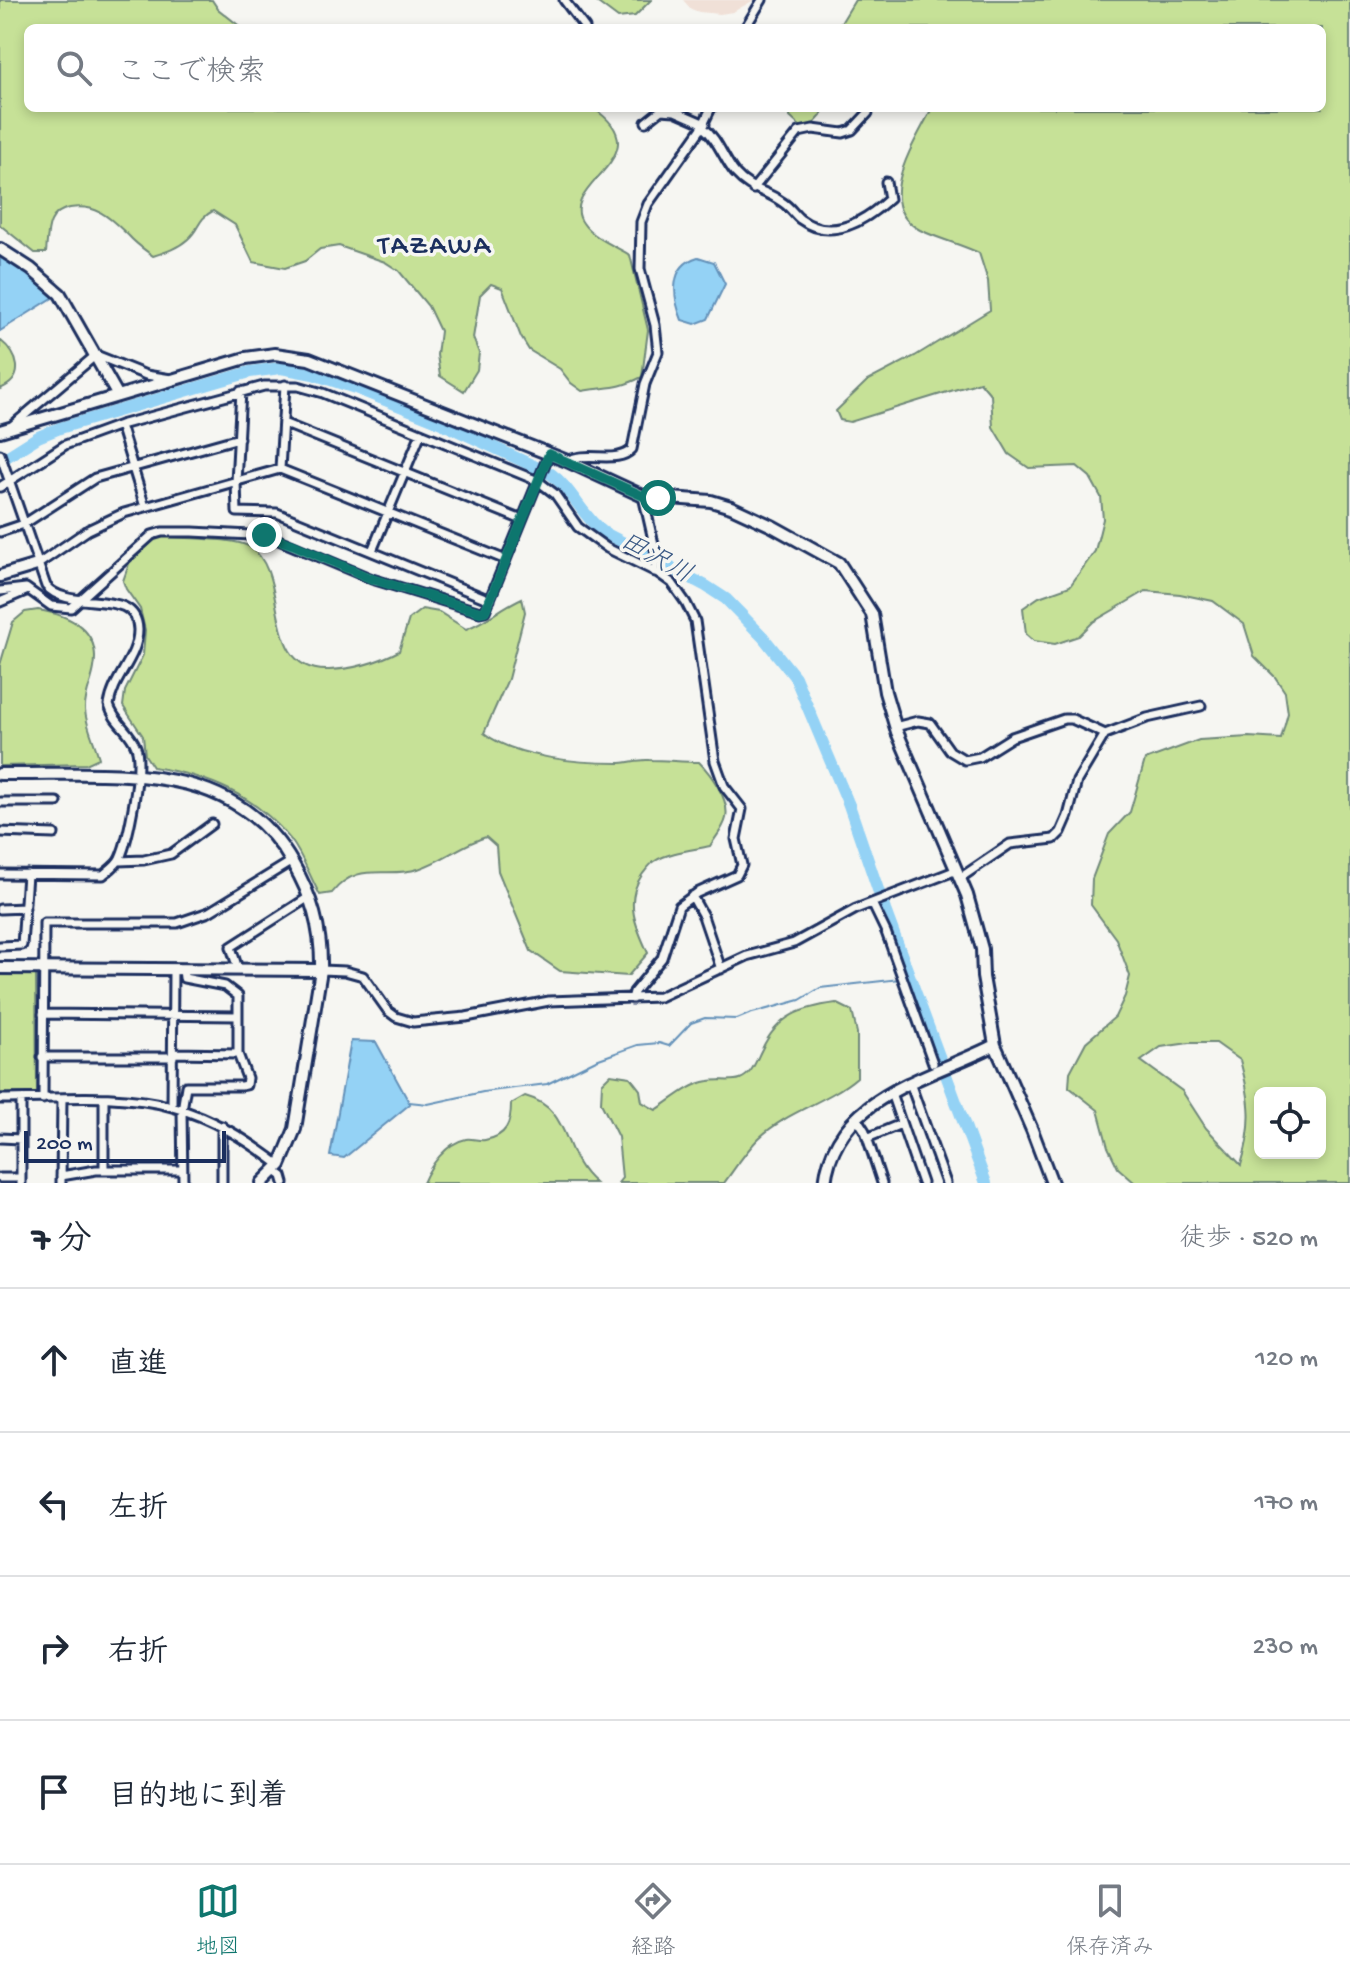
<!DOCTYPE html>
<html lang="ja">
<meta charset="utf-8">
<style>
:root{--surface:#fff;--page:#f2f2f3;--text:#1f2937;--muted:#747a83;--line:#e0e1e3;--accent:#0f766e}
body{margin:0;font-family:"Gochi Hand","Klee One",sans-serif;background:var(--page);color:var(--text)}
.controls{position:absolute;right:24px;bottom:24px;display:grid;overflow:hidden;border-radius:12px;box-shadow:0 4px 12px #0003}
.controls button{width:72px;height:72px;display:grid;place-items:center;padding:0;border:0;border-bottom:2px solid var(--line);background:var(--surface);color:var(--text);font:40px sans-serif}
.scale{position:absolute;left:24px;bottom:20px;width:202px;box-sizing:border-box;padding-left:8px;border:4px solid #1b2f5e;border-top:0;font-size:22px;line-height:28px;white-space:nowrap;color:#1b2f5e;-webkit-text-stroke:6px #f6f6f2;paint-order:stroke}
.stop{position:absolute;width:24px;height:24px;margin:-18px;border:6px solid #0f766e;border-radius:50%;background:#fff}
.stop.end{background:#0f766e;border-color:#fff;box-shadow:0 2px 8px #0008}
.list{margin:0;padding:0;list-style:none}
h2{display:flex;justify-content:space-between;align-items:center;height:104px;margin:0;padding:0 32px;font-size:34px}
h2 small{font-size:26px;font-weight:400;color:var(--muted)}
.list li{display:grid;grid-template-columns:52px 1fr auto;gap:24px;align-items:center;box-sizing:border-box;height:144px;padding:0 32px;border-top:2px solid var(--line)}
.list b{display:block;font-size:30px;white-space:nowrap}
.list em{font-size:26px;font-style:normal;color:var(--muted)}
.icon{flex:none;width:44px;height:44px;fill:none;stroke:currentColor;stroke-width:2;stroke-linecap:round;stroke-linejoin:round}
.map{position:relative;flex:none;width:1350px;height:1183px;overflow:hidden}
.search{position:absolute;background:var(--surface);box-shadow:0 4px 12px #0003;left:24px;right:24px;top:24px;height:88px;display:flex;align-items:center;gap:20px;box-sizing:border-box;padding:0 28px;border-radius:12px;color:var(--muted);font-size:30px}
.sheet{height:680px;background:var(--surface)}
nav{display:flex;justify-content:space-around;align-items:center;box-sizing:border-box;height:112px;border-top:2px solid var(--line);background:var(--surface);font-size:22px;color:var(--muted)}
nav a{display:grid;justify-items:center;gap:4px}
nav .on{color:var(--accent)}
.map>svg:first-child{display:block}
.built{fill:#f0e0d7}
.green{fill:#c6e197;stroke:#70887a;stroke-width:2;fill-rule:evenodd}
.water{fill:#94d2f5;stroke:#6491b9;stroke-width:2}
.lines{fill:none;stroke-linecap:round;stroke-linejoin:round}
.stream{stroke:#6491b9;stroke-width:2}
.river{stroke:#94d2f5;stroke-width:12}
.street-casing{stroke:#1b2f5e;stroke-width:13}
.secondary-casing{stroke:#1b2f5e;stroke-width:16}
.street{stroke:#f6f6f2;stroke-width:7}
.secondary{stroke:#f6f6f2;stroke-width:10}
.route{stroke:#0f766e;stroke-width:10}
.labels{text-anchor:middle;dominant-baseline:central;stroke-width:7;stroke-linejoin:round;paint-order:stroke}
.water-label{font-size:26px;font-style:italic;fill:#395884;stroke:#f6f6f2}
.quarter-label{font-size:28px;letter-spacing:2px;fill:#1b2f5e;stroke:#f6f6f2}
</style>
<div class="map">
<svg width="1350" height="1183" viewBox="0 0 1350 1183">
<rect width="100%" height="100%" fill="#f6f6f2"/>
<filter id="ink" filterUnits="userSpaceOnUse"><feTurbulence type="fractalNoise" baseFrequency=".0125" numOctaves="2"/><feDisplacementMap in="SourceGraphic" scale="16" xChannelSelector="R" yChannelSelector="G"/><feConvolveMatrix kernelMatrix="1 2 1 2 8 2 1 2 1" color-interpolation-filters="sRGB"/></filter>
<g filter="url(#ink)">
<path class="built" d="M683,0H754L733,12L720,14L699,12L691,9Z"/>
<path class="green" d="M0,0H212L218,9L242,28H28V108H593C665,156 556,185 583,223C592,237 615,246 630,255L648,330L642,377C616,390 609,386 582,391L571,383L560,369L529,350L521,337L502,288L491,284L480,295L473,338L479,353L477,370L464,391L440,376L437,355L440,331L428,306L399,271L385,262L339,246L320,249L305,261L285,268L253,262L235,225L213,211C197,219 200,229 188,239C178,248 166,252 153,256C145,250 136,244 129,236C110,218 98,204 70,208C46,212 48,233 46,253H35L0,225Z
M594,0H651L635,16L618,18Z
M855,0H1350V1183H1135L1118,1168L1108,1147L1098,1110L1069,1087L1070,1072L1086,1042L1115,1017L1125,996L1130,976L1116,939L1091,905L1092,879L1109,834L1130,812L1145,760L1199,740L1249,737L1281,739L1288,713L1285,692L1275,677L1254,656L1244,624L1213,601L1180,594L1146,591L1093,622L1079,636L1055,644L1034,641L1026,634L1023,608L1039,597L1070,586L1095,551L1103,519L1101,497L1090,477L1077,466L1029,468L1009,454L993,427L991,395L980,382L850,422L840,420L836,411L867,381L915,356L990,310L988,281L979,253C960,244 939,239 920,230C871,205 916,141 932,108H1322V28H838ZM1189,1043H1216L1240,1060C1251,1101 1254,1124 1241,1165L1206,1128L1182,1091L1141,1061L1161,1047ZM1260,1093H1320V1153H1260Z
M791,108H824L821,116L811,127L802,128L790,117Z
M0,340C18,354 27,378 0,389Z
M159,536C181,539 234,537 250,547C291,573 260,673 329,670C355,669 376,663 399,651L409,619L422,609L439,612L466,629C489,620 500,608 522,598L525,612L508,679L484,733C515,758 579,763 618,763C628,763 639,759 649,760C666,760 682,762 699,762C711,774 730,800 726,818C724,828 715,838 710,846C692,850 670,852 655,861C649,865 646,870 642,875C624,901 636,927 648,953L628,976L560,971L531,951L498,871L496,846L486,837C462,844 443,861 418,869C385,879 358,860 332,893L320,895C310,877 303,856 291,840C256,795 208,776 153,767L145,755L143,736L123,706L125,691L143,655L145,630L140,609L126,589L123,581L130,561Z
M38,610C70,615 101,630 94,668C92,682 84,696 85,710C86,726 95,743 99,758L86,764L0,766V665L13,622L25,612Z
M0,974L36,975L37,1093H0Z
M836,1003L852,1011L857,1033V1077C828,1102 787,1111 759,1138C746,1151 735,1168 724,1183H618L622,1178L618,1137L601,1103L602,1083L611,1074L630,1077L640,1090L642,1102L656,1110C674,1099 688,1084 709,1081C719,1079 732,1082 740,1079C753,1074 756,1060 762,1049C778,1015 801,1008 836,1003Z
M525,1096C573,1109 560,1154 595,1183H423C430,1166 446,1143 466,1139C472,1138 479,1141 485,1140C507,1136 511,1123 511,1104Z"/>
<path class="water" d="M0,255L33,275L54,297L0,331Z
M698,257L714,262L725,284L708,319L695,324L682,320C673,298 668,266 698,257Z
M351,1041L376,1042L410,1104L344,1158L330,1156Z"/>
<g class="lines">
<path class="stream" d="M409,1102L428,1104L483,1092L547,1084L596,1060L638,1045L659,1043L669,1046L691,1023L705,1018L737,1019L749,1014L800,1000L820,988L900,979"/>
<path class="river" d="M0,461L38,437L60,428L250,372L281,368L313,374L355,388L435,420L551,474C572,489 582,516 603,532L706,586L726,599L763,637L795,677L849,805L885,910L986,1183"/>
<defs>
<path id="street" d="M564,0L585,28
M745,28L762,0
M646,122L661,110L675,111L705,124
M703,127C718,139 723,158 735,173C752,192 765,189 782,202C789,206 794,214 800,219C831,242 865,221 889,199L886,182
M753,189L799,132L813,129L843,133L852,130L868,113
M241,391L236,482L237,512L277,513L490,600
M283,423L522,520
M13,425L96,355L146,375L171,379
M120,425L145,507
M0,454L46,586C70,614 137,585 138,630C138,658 113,677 109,705C114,723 130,730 136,747C143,766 129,838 120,858C117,865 109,870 103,875L0,874
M567,461C588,450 617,465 632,449L645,384L658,352L655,325L640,269L641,222L648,204L701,129L711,108
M280,469L285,385
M0,487L65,445L120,425L264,386H298L323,393L538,481L555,494L578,527L607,548L658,573L672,583L686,603L695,621L715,761L724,786L742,809L736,839L742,865L737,875L697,893L679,906L662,958L634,992L632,999
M643,496L656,553L655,572
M0,532L24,524L95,478L239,438
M372,551L421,433
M37,565L88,530L124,513L280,469L506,560
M0,591L26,588L51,606L71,608L152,535L162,532H193L269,536L372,579L480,612L485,611L549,454
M0,602L28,590
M895,727L918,721L930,723L950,751L965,760L980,757L1012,737L1064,719H1072L1105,734
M0,802H57
M0,832L54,834
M119,861L144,860L171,854L212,824
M960,878L1010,844L1054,839L1061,832L1068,816L1077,781L1105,734L1147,718L1201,706
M692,896L703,916L721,969
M872,903L886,932L933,1063
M0,909L25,908
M0,946L22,945L27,874
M238,969L231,947L309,897
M321,970L345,971L363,976L388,1011L396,1017L413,1022L466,1017L549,1001L659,997L747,956L794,943L856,909L957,870
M43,1014L238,1016
M173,1053L238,1054
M42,1057H173
M910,1083L946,1183
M891,1093L922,1183
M0,1099C54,1099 120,1092 172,1107C213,1118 247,1140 280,1165
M21,1099V1183
M43,1099L44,923H177L209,912L292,861
M104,1099V1170
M172,1107L173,969
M856,1117L865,1131L882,1183
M222,1126V1183
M0,1138L21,1139
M867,1138L901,1124
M275,1171L282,1176L284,1183
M61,1176L96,1170H182
M0,1178H21
M61,1183L62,1099
M183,1183L182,1110L186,1086H241L246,1085L247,1078L238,1054V996L225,986L184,978L183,969"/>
<path id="secondary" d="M0,249L31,269L60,294L118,396
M0,431L246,358L275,354L309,359L567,461L643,496L711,501L731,507L772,526L839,563L872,614L885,692L897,732L967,895L982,949L983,977L995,1045L1032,1130L1052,1183
M0,576L37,565
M0,774C106,776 232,755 293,864C312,896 322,932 321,970
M0,968L321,970L295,1129L280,1165L262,1183
M825,1183C835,1096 928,1079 995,1045"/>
</defs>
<use href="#street" class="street-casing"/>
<use href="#secondary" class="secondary-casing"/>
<use href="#street" class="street"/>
<use href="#secondary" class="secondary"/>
</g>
</g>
<g class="lines" filter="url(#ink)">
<path class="route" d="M264,535L294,545L372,579L480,612L485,611L490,600L549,454L643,496L658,498"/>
</g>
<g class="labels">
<g class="water-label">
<text transform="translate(655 560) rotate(29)">田沢川</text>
</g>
<g class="quarter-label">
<text x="435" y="247">TAZAWA</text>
</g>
</g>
</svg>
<div class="controls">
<button><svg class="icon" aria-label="locate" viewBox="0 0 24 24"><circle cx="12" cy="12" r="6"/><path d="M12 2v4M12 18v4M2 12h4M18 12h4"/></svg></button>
</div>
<div class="scale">200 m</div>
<div class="stop" style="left:658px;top:498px"></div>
<div class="stop end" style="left:264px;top:535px"></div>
<div class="search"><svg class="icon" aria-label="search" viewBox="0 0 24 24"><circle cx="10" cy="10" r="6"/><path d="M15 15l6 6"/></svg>ここで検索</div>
</div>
<section class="sheet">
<h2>7 分<small>徒歩 · 520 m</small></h2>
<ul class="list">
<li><svg class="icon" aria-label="ahead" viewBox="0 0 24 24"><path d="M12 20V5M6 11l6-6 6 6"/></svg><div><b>直進</b></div><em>120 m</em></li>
<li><svg class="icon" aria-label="left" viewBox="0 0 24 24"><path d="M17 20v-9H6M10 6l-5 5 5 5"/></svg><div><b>左折</b></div><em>170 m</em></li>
<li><svg class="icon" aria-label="right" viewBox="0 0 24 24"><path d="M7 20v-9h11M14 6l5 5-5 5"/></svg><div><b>右折</b></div><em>230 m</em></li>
<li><svg class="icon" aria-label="arrive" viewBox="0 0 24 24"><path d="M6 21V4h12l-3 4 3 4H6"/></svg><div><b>目的地に到着</b></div></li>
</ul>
</section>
<nav>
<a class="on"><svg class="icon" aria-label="map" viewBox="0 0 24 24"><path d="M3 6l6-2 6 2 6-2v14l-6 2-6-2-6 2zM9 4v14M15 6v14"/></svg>地図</a>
<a><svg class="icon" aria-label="directions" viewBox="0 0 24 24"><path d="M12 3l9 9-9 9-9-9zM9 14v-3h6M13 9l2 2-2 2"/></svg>経路</a>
<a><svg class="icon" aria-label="saved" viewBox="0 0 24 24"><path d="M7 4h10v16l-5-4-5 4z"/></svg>保存済み</a>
</nav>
